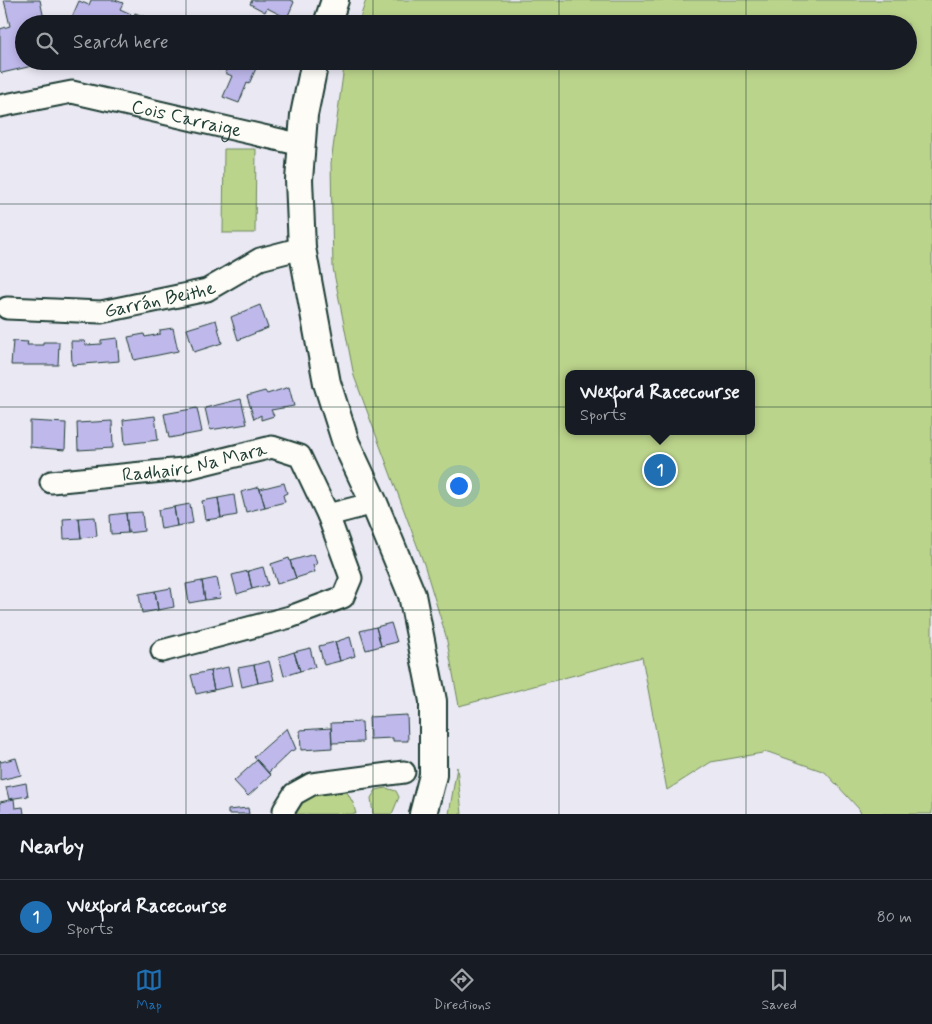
<!DOCTYPE html>
<meta charset="utf-8">
<style>
:root{--surface:#171b24;--page:#20242c;--text:#f1f3f6;--muted:#9ea1a6;--line:#363941;--accent:#1f6fb2}
body{margin:0;font-family:Mynerve,sans-serif;background:var(--page);color:var(--text)}
.you{position:absolute;left:458px;top:485px;width:18px;height:18px;margin:-12px;border:4px solid #fff;border-radius:50%;background:#1a73e8;box-shadow:0 0 0 8px #1a73e833}
.badge{display:grid;place-items:center;width:32px;height:32px;border-radius:50%;background:var(--accent);color:#fff;font-size:16px;font-weight:700}
.pin{position:absolute;translate:-50% -50%;border:2px solid #fff;box-shadow:0 1px 5px #0006}
.popup{position:absolute;left:565px;top:370px;width:190px;height:65px;box-sizing:border-box;display:grid;place-content:center;border-radius:10px;background:var(--surface);filter:drop-shadow(0 1px 4px #0005);font-size:16px;white-space:nowrap;color:var(--muted)}
.popup b{font-size:19px;color:var(--text)}
.popup::after{content:'';position:absolute;left:50%;top:100%;margin-left:-10px;border:10px solid transparent;border-top-color:var(--surface)}
.list{margin:0;padding:0;list-style:none}
h2{display:flex;justify-content:space-between;align-items:center;height:65px;margin:0;padding:0 20px;font-size:21px}
h2 small{font-size:16px;font-weight:400;color:var(--muted)}
.list li{display:grid;grid-template-columns:32px 1fr auto;gap:15px;align-items:center;box-sizing:border-box;height:75px;padding:0 20px;border-top:1px solid var(--line)}
.list b{display:block;font-size:19px;white-space:nowrap}
.list p{margin:0;font-size:16px;white-space:nowrap;color:var(--muted)}
.list em{font-size:16px;font-style:normal;color:var(--muted)}
.icon{flex:none;width:28px;height:28px;fill:none;stroke:currentColor;stroke-width:2;stroke-linecap:round;stroke-linejoin:round}
.map{position:relative;flex:none;width:932px;height:814px;overflow:hidden}
.search{position:absolute;background:var(--surface);box-shadow:0 2px 8px #0003;left:15px;right:15px;top:15px;height:55px;display:flex;align-items:center;gap:12px;box-sizing:border-box;padding:0 18px;border-radius:28px;color:var(--muted);font-size:19px}
.sheet{height:140px;background:var(--surface)}
nav{display:flex;justify-content:space-around;align-items:center;box-sizing:border-box;height:70px;border-top:1px solid var(--line);background:var(--surface);font-size:14px;color:var(--muted)}
nav a{display:grid;justify-items:center;gap:2px}
nav .on{color:var(--accent)}
.map>svg:first-child{display:block}
.green{fill:#bbd48b;stroke:#6d8860;fill-rule:evenodd}
.building{fill:#bfb9eb;stroke:#1f3d34}
.lines{fill:none;stroke-linecap:round;stroke-linejoin:round}
.minor-casing{stroke:#1f3d34;stroke-width:25}
.tertiary-casing{stroke:#1f3d34;stroke-width:30}
.minor{stroke:#fdfcf7;stroke-width:21}
.tertiary{stroke:#fdfcf7;stroke-width:26}
.grid{fill:none;stroke:#1f3d34;stroke-width:1;stroke-opacity:0.55}
.labels{text-anchor:middle;dominant-baseline:central;stroke-width:4.5;stroke-linejoin:round;paint-order:stroke}
.street-label{font-size:19px;fill:#1f3d34;stroke:#fdfcf7}
</style>
<div class="map">
<svg width="932" height="814" viewBox="0 0 932 814">
<rect width="100%" height="100%" fill="#eae8f3"/>
<filter id="ink" filterUnits="userSpaceOnUse"><feTurbulence type="fractalNoise" baseFrequency=".02" numOctaves="2"/><feDisplacementMap in="SourceGraphic" scale="10" xChannelSelector="R" yChannelSelector="G"/><feConvolveMatrix kernelMatrix="1 2 1 2 8 2 1 2 1" color-interpolation-filters="sRGB"/></filter>
<g filter="url(#ink)">
<path class="green" d="M366,0H932V814H861L859,809L825,772L768,752L711,762L667,790L642,657L459,706L446,636L424,564L354,376L333,268L331,163L344,67L346,61H908V24H358ZM569,374H751V431H569Z
M224,149H256L255,233H223Z
M457,767L462,814H449Z
M386,788L396,791L399,797L392,814H373L371,798L376,790Z
M330,791L347,792L353,803L356,814H292C304,797 310,795 330,791Z"/>
<path class="building" d="M4,0H40L45,24H24V61H54L2,73L0,71V29L10,26Z
M91,0H115L123,3L120,9L131,14L127,24H88L72,17L79,1L89,5Z
M252,0H291L294,2L287,18L267,8L265,12L250,4Z
M135,13L161,23L160,24H131Z
M194,61H222L219,70Z
M230,61H251L258,64L249,84L247,83L239,103L223,97L232,76L225,73Z
M260,305L268,328L238,340L231,317Z
M216,320L222,343L194,352L187,329Z
M173,328L178,351L134,360L128,337L144,334L145,337L160,334V330Z
M117,338L119,361L72,365L71,341H85L86,345L101,344V340Z
M13,341L28,342L27,345H43V342H59L58,365H11Z
M289,387L294,406L271,410L274,416L261,420V415L254,419L247,396L265,391L267,394Z
M241,399L247,424L210,430L205,408Z
M197,408L202,432L169,438L164,414Z
M155,416L158,440L125,444L123,420Z
M30,421L66,423L65,450L30,447Z
M112,421L113,448L78,450L77,423Z
M284,483L287,493L283,495L285,502L265,507L260,489Z
M259,487L265,507L246,512L241,492Z
M234,495L237,515L221,518L218,498Z
M218,498L221,518L205,520L202,501Z
M190,504L193,523L177,526L174,507Z
M174,507L177,526L161,529L158,510Z
M142,512L144,531L128,533L126,513Z
M126,513L128,533L111,534L110,515Z
M95,517L97,536L81,538L79,518Z
M79,518L81,538L64,539L63,519Z
M314,554L317,564L313,565L315,572L296,578L290,561Z
M289,558L296,578L277,584L271,564Z
M263,567L268,585L252,589L248,571Z
M248,571L252,589L237,594L232,575Z
M217,578L221,598L205,600L202,581Z
M202,581L205,600L189,603L186,584Z
M171,588L174,607L158,610L155,591Z
M155,591L158,610L142,613L139,594Z
M391,623L397,642L381,646L376,627Z
M376,627L381,646L366,650L360,631Z
M350,637L355,656L340,661L335,642Z
M335,642L340,661L324,665L319,646Z
M310,648L315,667L300,671L294,652Z
M294,652L300,671L284,676L279,657Z
M269,661L274,680L258,683L254,665Z
M254,665L258,683L242,687L238,668Z
M228,667L232,686L214,690L210,671Z
M210,671L214,690L196,694L191,675Z
M407,715L408,741H393V738L370,739L369,717Z
M362,722L363,742L332,743L331,723Z
M287,728L296,749L291,751L268,773L254,757Z
M331,728L332,748L301,750L300,730Z
M16,758L21,775L0,780V760L1,762Z
M257,760L271,775L248,796L234,781Z
M26,783L28,796L9,799L6,787Z
M14,799L15,808L23,807L24,814H0V802Z
M248,808L249,814H228V810Z"/>
<g class="lines">
<defs>
<g id="minor">
<path id="s1" d="M0,106L72,92L302,145"/>
<path id="s2" d="M7,308L101,312L207,290L260,259L302,248"/>
<path id="s3" d="M51,482L183,469L272,447L300,456L328,515L374,503"/>
<path d="M162,651L290,617L343,597L351,578L328,515"/>
<path d="M284,814V810L294,794L312,784L404,772"/>
</g>
<path id="tertiary" d="M327,24L335,0
M315,61L304,115L299,180L302,248L327,383L346,443L374,503L412,595L433,701V775L423,814"/>
</defs>
<use href="#minor" class="minor-casing"/>
<use href="#tertiary" class="tertiary-casing"/>
<use href="#minor" class="minor"/>
<use href="#tertiary" class="tertiary"/>
</g>
</g>
<path class="grid" d="M186,0V24M373,0V24M559,0V24M746,0V24M186,61V814M373,61V814M559,61V814M746,61V814M0,204H932M0,407H932M0,610H932"/>
<g class="labels">
<g class="street-label">
<text stroke="none"><textPath href="#s1" startOffset="191">Cois Carraige</textPath></text>
<text stroke="none"><textPath href="#s2" startOffset="154">Garrán Beithe</textPath></text>
<text stroke="none"><textPath href="#s3" startOffset="145">Radhairc Na Mara</textPath></text>
</g>
</g>
</svg>
<div class="you"></div>
<div class="pin badge" style="left:660px;top:470px">1</div>
<div class="popup"><b>Wexford Racecourse</b>Sports</div>
<div class="search"><svg class="icon" aria-label="search" viewBox="0 0 24 24"><circle cx="10" cy="10" r="6"/><path d="M15 15l6 6"/></svg>Search here</div>
</div>
<section class="sheet">
<h2>Nearby<small></small></h2>
<ul class="list">
<li><span class="badge">1</span><div><b>Wexford Racecourse</b><p>Sports</p></div><em>80 m</em></li>
</ul>
</section>
<nav>
<a class="on"><svg class="icon" aria-label="map" viewBox="0 0 24 24"><path d="M3 6l6-2 6 2 6-2v14l-6 2-6-2-6 2zM9 4v14M15 6v14"/></svg>Map</a>
<a><svg class="icon" aria-label="directions" viewBox="0 0 24 24"><path d="M12 3l9 9-9 9-9-9zM9 14v-3h6M13 9l2 2-2 2"/></svg>Directions</a>
<a><svg class="icon" aria-label="saved" viewBox="0 0 24 24"><path d="M7 4h10v16l-5-4-5 4z"/></svg>Saved</a>
</nav>
